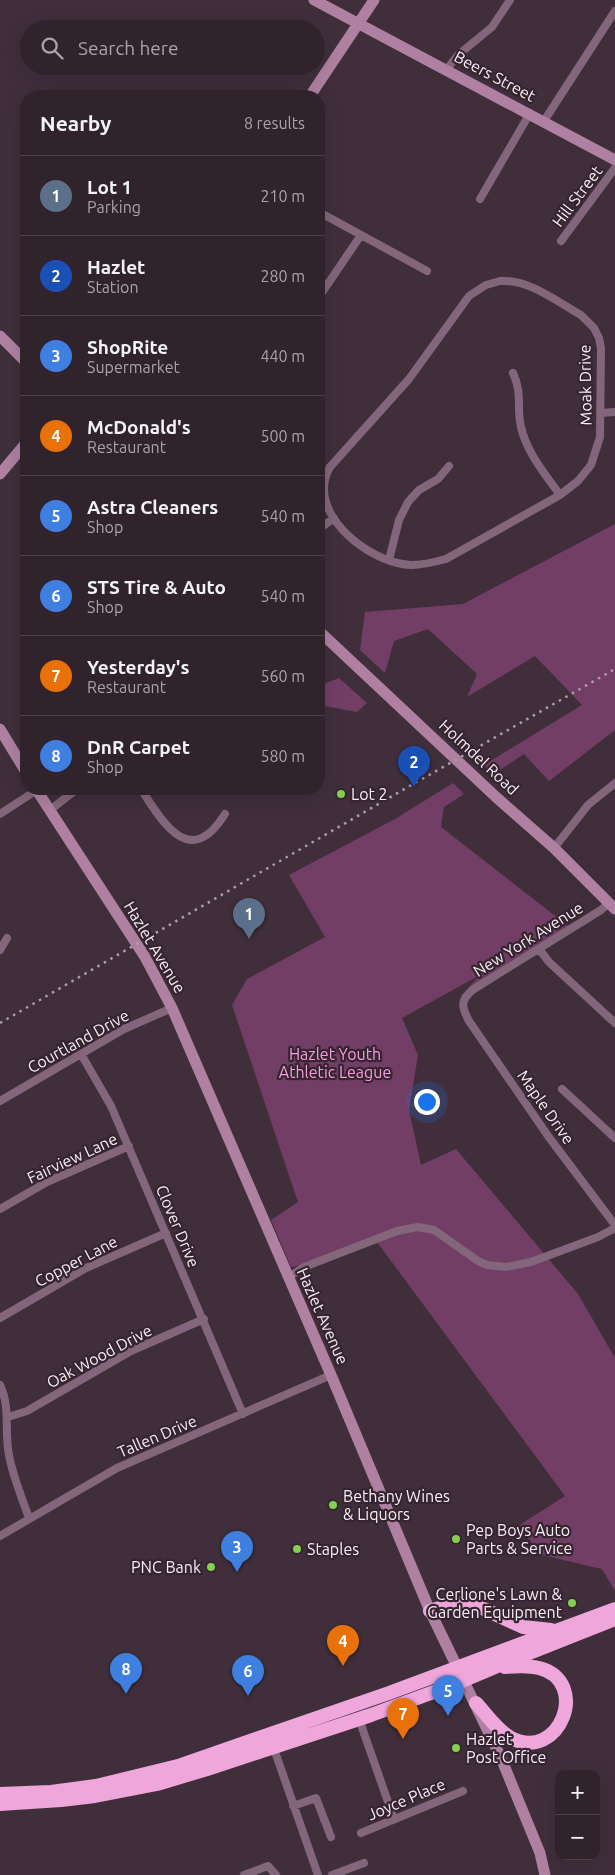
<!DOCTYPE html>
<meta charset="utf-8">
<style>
:root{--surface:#30232c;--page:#382b34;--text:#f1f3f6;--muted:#a8a4a9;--line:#4b4048;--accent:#82d050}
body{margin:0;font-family:Ubuntu,sans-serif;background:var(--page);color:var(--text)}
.controls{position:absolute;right:15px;bottom:15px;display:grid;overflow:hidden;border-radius:10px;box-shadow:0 5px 20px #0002}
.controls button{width:45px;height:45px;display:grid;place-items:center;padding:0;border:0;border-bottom:1px solid var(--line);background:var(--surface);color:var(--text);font:25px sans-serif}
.you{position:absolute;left:426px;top:1101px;width:18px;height:18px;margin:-12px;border:4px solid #fff;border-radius:50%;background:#1a73e8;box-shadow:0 0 0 8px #1a73e833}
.badge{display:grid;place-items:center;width:32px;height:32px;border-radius:50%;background:var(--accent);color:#fff;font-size:16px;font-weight:700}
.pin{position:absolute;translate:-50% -41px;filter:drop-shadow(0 1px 2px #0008)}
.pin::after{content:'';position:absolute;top:26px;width:18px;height:15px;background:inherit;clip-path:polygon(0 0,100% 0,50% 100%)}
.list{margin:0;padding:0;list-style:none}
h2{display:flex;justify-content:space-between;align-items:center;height:65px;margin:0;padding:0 20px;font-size:21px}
h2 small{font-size:16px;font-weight:400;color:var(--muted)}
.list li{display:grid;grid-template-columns:32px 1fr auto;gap:15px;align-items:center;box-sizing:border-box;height:80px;padding:0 20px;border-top:1px solid var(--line)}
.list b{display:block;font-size:19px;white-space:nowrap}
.list p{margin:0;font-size:16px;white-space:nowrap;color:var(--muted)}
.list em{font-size:16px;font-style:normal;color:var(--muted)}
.icon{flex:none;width:28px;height:28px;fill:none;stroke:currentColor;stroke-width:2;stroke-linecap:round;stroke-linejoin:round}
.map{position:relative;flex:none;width:615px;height:1875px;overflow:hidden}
.search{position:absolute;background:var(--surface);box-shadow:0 5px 20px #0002;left:20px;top:20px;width:305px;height:55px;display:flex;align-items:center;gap:12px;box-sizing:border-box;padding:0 18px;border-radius:28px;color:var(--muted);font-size:19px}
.panel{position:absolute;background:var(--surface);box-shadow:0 5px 20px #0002;left:20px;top:90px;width:305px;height:705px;border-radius:20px}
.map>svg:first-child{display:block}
.green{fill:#723e66}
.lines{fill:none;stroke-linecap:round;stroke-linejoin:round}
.street{stroke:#83667b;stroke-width:8}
.secondary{stroke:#af80a2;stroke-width:11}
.highway{stroke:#eea6db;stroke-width:14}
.rail{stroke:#ab9da6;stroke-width:2.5;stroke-dasharray:2.5 5;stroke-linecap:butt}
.poi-dot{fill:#82d050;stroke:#362531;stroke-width:2}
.labels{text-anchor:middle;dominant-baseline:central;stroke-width:4.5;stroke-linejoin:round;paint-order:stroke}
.street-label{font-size:16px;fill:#f8edf4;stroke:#362531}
.poi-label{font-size:16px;fill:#f8edf4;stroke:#362531;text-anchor:start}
.park-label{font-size:16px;fill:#f89ce1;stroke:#362531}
</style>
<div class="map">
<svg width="615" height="1875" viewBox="0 0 615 1875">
<rect width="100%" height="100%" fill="#402f3b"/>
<path class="green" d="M615,524V730L549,781L524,754L494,774L484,765L582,705L535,656L467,697L477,674L428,629L394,641L385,673L360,650L365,612L463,604Z
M339,678L367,703L357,712L319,705V681L324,684Z
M453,783L464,794L444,807L441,827L572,929L460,997L480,975L402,1018L418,1055L409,1110L421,1165L456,1149L578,1294L615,1358V1591L602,1569L542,1555L518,1526L565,1496L374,1238L316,1263L291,1267L271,1220L298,1202L232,1005L247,979L325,937L289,875L395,819Z"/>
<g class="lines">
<path class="street" d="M447,69L458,55L492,27L510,0
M544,121L615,11
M480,199L530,113
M319,212L427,271
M561,241L615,168
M500,281C529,279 556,301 581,315L594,328L599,338L601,348L600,437L591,465L578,481L560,495L446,559C435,562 423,565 411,565C376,564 324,527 324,489C324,481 326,474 330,467L409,379L469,296L486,285Z
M319,297L361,235
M513,373C523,395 516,406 521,427C527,453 545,474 560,495
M601,413L615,412
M319,529L334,518
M389,560L399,520L408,502L419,490L438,479L449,466
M141,789C163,823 190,870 225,814
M50,810L77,789
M0,814L37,790
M554,848L588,805L615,783
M609,903L601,910L474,989C460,1000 461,1006 469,1021L548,1136L615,1225
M539,949L549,962L615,1023
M0,950L7,938
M81,1054L111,1106L243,1414
M562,1089L615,1138
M0,1101L124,1029L172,1008
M0,1209L47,1182L129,1146
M289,1277L304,1267L397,1231L418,1227L434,1230L478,1261L487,1265L506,1267L531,1262L598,1237L615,1228
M0,1318L86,1268L166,1233
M0,1385C11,1408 4,1432 9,1455C13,1477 22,1498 29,1518
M8,1417L27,1411L131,1351L204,1319
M0,1536L117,1468L331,1375
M359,1719L394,1819
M273,1746L318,1875
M293,1806L316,1798L331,1837
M361,1833L463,1791
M244,1875L268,1866L276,1875
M332,1875L364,1863"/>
<path class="secondary" d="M314,0L615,160
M310,96L374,0
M0,336L26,362
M0,474L26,443
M319,631L496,797L554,848L615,909
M0,729L26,772
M36,789L145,957L172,1008L331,1375L430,1611L501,1758L540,1853L545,1875"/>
<path class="highway" d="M430,1611L456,1603H471L523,1627L551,1630
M476,1703C487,1715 498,1731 511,1738C560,1763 591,1681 539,1668C528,1665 516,1666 505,1667
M0,1794L51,1792L96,1786L178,1766L389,1693L615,1609
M0,1804L61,1800L95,1796L157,1784L207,1769L371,1715L450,1686L514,1659L615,1619"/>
<path class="rail" d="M0,1023L401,791L615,669"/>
</g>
<g class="poi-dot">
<circle cx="341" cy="794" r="5"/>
<circle cx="333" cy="1505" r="5"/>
<circle cx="456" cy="1539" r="5"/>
<circle cx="297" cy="1549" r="5"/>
<circle cx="211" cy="1567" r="5"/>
<circle cx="572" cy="1603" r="5"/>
<circle cx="456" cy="1748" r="5"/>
</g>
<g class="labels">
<g class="street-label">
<text transform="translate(495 76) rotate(28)">Beers Street</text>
<text transform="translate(577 196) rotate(-53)">Hill Street</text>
<text transform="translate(585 385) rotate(-91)">Moak Drive</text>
<text transform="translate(479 757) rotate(43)">Holmdel Road</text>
<text transform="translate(528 939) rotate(-32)">New York Avenue</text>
<text transform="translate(155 947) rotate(59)">Hazlet Avenue</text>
<text transform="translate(78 1041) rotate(-29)">Courtland Drive</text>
<text transform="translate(546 1107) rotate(55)">Maple Drive</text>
<text transform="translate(72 1158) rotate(-25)">Fairview Lane</text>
<text transform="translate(178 1226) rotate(67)">Clover Drive</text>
<text transform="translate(76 1261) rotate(-28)">Copper Lane</text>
<text transform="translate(323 1316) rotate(66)">Hazlet Avenue</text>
<text transform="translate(99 1356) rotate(-28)">Oak Wood Drive</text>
<text transform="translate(157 1436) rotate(-23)">Tallen Drive</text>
<text transform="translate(406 1799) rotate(-23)">Joyce Place</text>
</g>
<g class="poi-label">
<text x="351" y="794">Lot 2</text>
<text x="343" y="1496">Bethany Wines<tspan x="343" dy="18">&amp; Liquors</tspan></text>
<text x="466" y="1530">Pep Boys Auto<tspan x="466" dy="18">Parts &amp; Service</tspan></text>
<text x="307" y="1549">Staples</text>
<text x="201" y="1567" text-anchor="end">PNC Bank</text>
<text x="562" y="1594" text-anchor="end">Cerlione's Lawn &amp;<tspan x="562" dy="18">Garden Equipment</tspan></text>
<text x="466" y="1739">Hazlet<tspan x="466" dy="18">Post Office</tspan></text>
</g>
<g class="park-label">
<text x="335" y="1054">Hazlet Youth<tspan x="335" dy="18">Athletic League</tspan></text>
</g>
</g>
</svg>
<div class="controls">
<button>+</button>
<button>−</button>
</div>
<div class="you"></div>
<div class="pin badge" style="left:249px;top:939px;background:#5c6f8a">1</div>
<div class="pin badge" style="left:414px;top:787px;background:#1a4fb4">2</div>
<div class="pin badge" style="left:237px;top:1572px;background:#3f7fe0">3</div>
<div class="pin badge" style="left:343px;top:1666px;background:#e8710a">4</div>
<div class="pin badge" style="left:448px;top:1716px;background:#3f7fe0">5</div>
<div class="pin badge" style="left:248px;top:1696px;background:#3f7fe0">6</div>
<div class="pin badge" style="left:403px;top:1739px;background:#e8710a">7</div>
<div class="pin badge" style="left:126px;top:1694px;background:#3f7fe0">8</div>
<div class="search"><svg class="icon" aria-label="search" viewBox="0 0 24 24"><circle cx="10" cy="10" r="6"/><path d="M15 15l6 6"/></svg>Search here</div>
<section class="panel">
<h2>Nearby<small>8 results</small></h2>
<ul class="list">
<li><span class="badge" style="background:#5c6f8a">1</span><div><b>Lot 1</b><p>Parking</p></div><em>210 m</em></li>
<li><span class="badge" style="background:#1a4fb4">2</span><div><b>Hazlet</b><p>Station</p></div><em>280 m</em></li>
<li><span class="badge" style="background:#3f7fe0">3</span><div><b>ShopRite</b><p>Supermarket</p></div><em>440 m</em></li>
<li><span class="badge" style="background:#e8710a">4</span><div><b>McDonald's</b><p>Restaurant</p></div><em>500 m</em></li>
<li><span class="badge" style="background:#3f7fe0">5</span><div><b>Astra Cleaners</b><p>Shop</p></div><em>540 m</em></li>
<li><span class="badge" style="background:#3f7fe0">6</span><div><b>STS Tire &amp; Auto</b><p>Shop</p></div><em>540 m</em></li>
<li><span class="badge" style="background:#e8710a">7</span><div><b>Yesterday's</b><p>Restaurant</p></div><em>560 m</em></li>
<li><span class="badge" style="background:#3f7fe0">8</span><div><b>DnR Carpet</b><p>Shop</p></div><em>580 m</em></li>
</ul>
</section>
</div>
